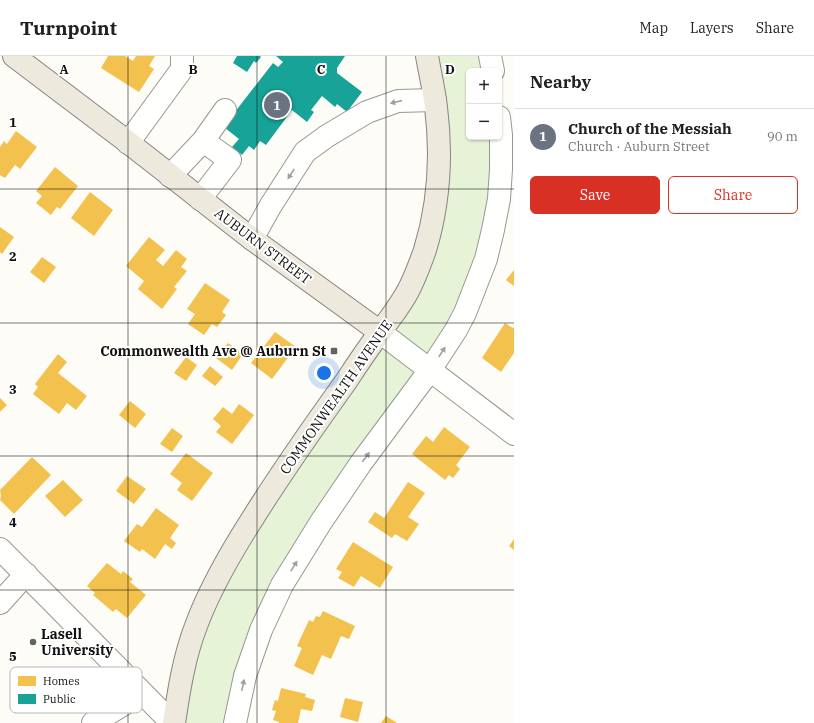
<!DOCTYPE html>
<meta charset="utf-8">
<style>
:root{--surface:#fff;--page:#f2f2f2;--text:#202124;--muted:#757577;--line:#e0e0e0;--accent:#d93025}
body{margin:0;font-family:"IBM Plex Serif",serif;background:var(--page);color:var(--text)}
.controls{position:absolute;right:12px;top:12px;display:grid;overflow:hidden;border-radius:6px;box-shadow:0 1px 3px #0004}
.controls button{width:36px;height:36px;display:grid;place-items:center;padding:0;border:0;border-bottom:1px solid var(--line);background:var(--surface);color:var(--text);font:20px sans-serif}
.you{position:absolute;left:324px;top:317px;width:14px;height:14px;margin:-10px;border:3px solid #fff;border-radius:50%;background:#1a73e8;box-shadow:0 0 0 6px #1a73e833}
.badge{display:grid;place-items:center;width:26px;height:26px;border-radius:50%;background:var(--accent);color:#fff;font-size:13px;font-weight:700}
.pin{position:absolute;translate:-50% -50%;border:2px solid #fff;box-shadow:0 1px 4px #0006}
.list{margin:0;padding:0;list-style:none}
h2{display:flex;justify-content:space-between;align-items:center;height:52px;margin:0;padding:0 16px;font-size:17px}
h2 small{font-size:13px;font-weight:400;color:var(--muted)}
.list li{display:grid;grid-template-columns:26px 1fr auto;gap:12px;align-items:center;box-sizing:border-box;height:56px;padding:0 16px;border-top:1px solid var(--line)}
.list b{display:block;font-size:15px;white-space:nowrap}
.list p{margin:0;font-size:13px;white-space:nowrap;color:var(--muted)}
.list em{font-size:13px;font-style:normal;color:var(--muted)}
.actions{display:flex;gap:8px;padding:12px 16px}
.actions a{flex:1;padding:9px 0;border:1px solid var(--accent);border-radius:6px;text-align:center;font-size:14px;color:var(--accent)}
.actions .main{background:var(--accent);color:#fff}
.map{position:relative;flex:none;width:514px;height:667px;overflow:hidden}
header{display:flex;align-items:center;gap:24px;box-sizing:border-box;height:56px;padding:0 20px;background:var(--surface);border-bottom:1px solid var(--line)}
header strong{font-size:19px}
nav{display:flex;gap:22px;margin-inline-start:auto;font-size:14px}
main{display:flex}
aside{flex:1;background:var(--surface)}
.map>svg:first-child{display:block}
.green{fill:#e7f3d7}
.homes{fill:#f2c14e}
.public{fill:#17a398}
.lines{fill:none;stroke-linecap:round;stroke-linejoin:round}
.minor-casing{stroke:#979795;stroke-width:24}
.major-casing{stroke:#858482;stroke-width:24}
.minor{stroke:#fffffe;stroke-width:22}
.major{stroke:#ede9dc;stroke-width:22}
.oneway{fill:#a0a09f}
.grid{fill:none;stroke:#111;stroke-width:1;stroke-opacity:0.55}
.poi-dot{fill:#646362;stroke:#fff;stroke-width:1.5}
.labels{text-anchor:middle;dominant-baseline:central;stroke-width:4;stroke-linejoin:round;paint-order:stroke}
.street-label{font-size:14px;fill:#111;stroke:#fff}
.poi-label{font-size:14px;font-weight:bold;fill:#111;stroke:#fff;text-anchor:end}
.key{fill:#fff;stroke:#b8b8b8;stroke-width:1}
.key-label{font-size:11px;fill:#111}
.grid-label{font-size:13px;text-anchor:middle;font-weight:bold;fill:#111;stroke:#fff;stroke-width:4;stroke-linejoin:round;paint-order:stroke}
</style>
<header>
<strong>Turnpoint</strong>
<nav><a>Map</a><a>Layers</a><a>Share</a></nav>
</header>
<main>
<div class="map">
<svg width="514" height="667" viewBox="0 0 514 667">
<rect width="100%" height="100%" fill="#fdfcf7"/>
<path class="green" d="M427,0H490L493,15H469V81H499L501,79L473,239L282,529L235,667H174L196,570L380,276L431,172Z"/>
<path class="homes" d="M108,0H125L133,5L136,0H155L149,10L154,13L139,36L101,12Z
M16,75L37,91L20,113L15,109L5,122L0,119V91L4,85L7,88Z
M55,111L78,130L60,153L57,151L51,159L36,147L42,140L36,135Z
M90,136L113,154L94,180L71,162Z
M0,171L14,181L2,198L0,196Z
M149,181L165,194L156,204L163,210L176,194L187,203L181,211L187,215L174,231L177,233L162,253L138,233L144,225L126,210Z
M42,201L56,211L44,227L30,216Z
M514,214V230L506,224Z
M205,227L230,244L222,256L226,259L217,271L212,268L204,279L188,268L195,258L187,253Z
M505,267L513,272L514,271V297L501,316L482,302Z
M275,276L296,291L272,323L251,307Z
M228,287L243,298L232,314L216,302Z
M58,298L67,306L58,317L87,340L76,354L67,347L59,358L33,338L38,331L35,328Z
M186,301L197,309L186,325L174,317Z
M210,310L223,321L215,330L202,320Z
M0,342L7,349L0,356Z
M130,345L146,358L135,372L119,359Z
M239,348L254,359L232,388L216,376L221,370L213,363L223,351L232,358Z
M444,371L470,391L456,409L460,413L453,422L449,419L445,424L412,398L426,380L433,386Z
M172,372L183,380L172,396L160,388Z
M186,397L213,417L192,445L177,434L182,427L170,418Z
M32,401L51,419L14,458L0,444L1,440L0,434Z
M127,420L146,433L134,448L116,435Z
M63,424L83,444L65,461L45,440Z
M408,426L425,437L408,461L419,468L407,485L395,478L392,482L368,466L375,456L384,462Z
M156,452L179,469L170,482L176,487L172,493L165,488L155,503L142,493L140,496L124,485L137,468L142,471Z
M514,483V494L509,490Z
M353,486L393,511L380,532L361,520L354,531L338,522L342,516L336,513Z
M107,507L121,518L123,515L133,523L130,526L146,539L127,562L116,553L113,556L93,539L95,537L87,530Z
M323,555L355,570L349,583L341,580L331,603L322,599L313,619L294,610L302,592L297,590L309,564L313,566L316,560L320,561Z
M281,632L306,638L305,641L315,644L312,655L301,653L298,667H279V666L273,664L276,655L272,654L275,644L278,645Z
M345,642L363,646L358,666L340,661Z
M386,660L397,667H381Z"/>
<path class="public" d="M237,0H260L261,1L256,7L254,5L247,16L233,7Z
M276,0H345L337,12V17L362,36L347,56L337,48L335,51L322,40L311,54L314,56L307,66L292,54L266,89L260,85L254,94L249,90L242,99L232,91L239,83L220,68L231,61L273,7L278,11L283,6Z"/>
<g class="lines">
<defs>
<path id="minor" d="M490,0L493,15
M128,87L182,13V0
M170,120L203,85L225,54
M200,143L230,104L203,85
M252,183L271,149L305,96L327,80L367,56L398,45L435,44
M380,276L514,378
M0,493L50,543L172,667
M0,547L26,518
M93,667L142,637
M235,667L245,620L261,574L282,529L321,466L361,407L430,314L456,274L465,257L486,203L493,174L499,143L501,113V79L499,61"/>
<path id="major" d="M14,0L125,84L252,183L380,276
M174,667C179,634 184,601 196,570C210,532 230,498 251,465C281,417 314,370 347,324C358,307 369,291 381,275C390,262 400,250 408,235C415,222 420,208 425,194C439,148 442,99 436,51C434,34 430,17 427,0"/>
</defs>
<use href="#minor" class="minor-casing"/>
<use href="#major" class="major-casing"/>
<use href="#minor" class="minor"/>
<use href="#major" class="major"/>
</g>
<defs><path id="oneway-solid" d="M-6-.8H1V-3.2L6.5 0L1 3.2V.8H-6Z"/></defs>
<g class="oneway">
<use href="#oneway-solid" transform="translate(396 46) rotate(167)"/>
<use href="#oneway-solid" transform="translate(291 118) rotate(123)"/>
<use href="#oneway-solid" transform="translate(442 296) rotate(-57)"/>
<use href="#oneway-solid" transform="translate(366 401) rotate(-53)"/>
<use href="#oneway-solid" transform="translate(294 510) rotate(-58)"/>
<use href="#oneway-solid" transform="translate(243 629) rotate(-78)"/>
</g>
<path class="grid" d="M128,0V667M257,0V667M386,0V667M0,133H514M0,267H514M0,400H514M0,534H514"/>
<g class="poi-dot">
<rect x="330" y="291" width="8" height="8" rx="2"/>
<circle cx="33" cy="586" r="4"/>
</g>
<g class="labels">
<g class="street-label">
<text transform="translate(263 190) rotate(37)">AUBURN STREET</text>
<text transform="translate(336 341) rotate(-55)">COMMONWEALTH AVENUE</text>
</g>
<g class="poi-label">
<text x="326" y="295">Commonwealth Ave @ Auburn St</text>
<text x="41" y="578" text-anchor="start">Lasell<tspan x="41" dy="16">University</tspan></text>
</g>
</g>
<rect x="10" y="611" width="132" height="46" rx="6" class="key"/>
<rect x="18" y="620" width="18" height="10" fill="#f2c14e"/>
<rect x="18" y="638" width="18" height="10" fill="#17a398"/>
<g class="key-label">
<text x="43" y="629">Homes</text>
<text x="43" y="647">Public</text>
</g>
<g class="grid-label">
<text x="64" y="18">A</text>
<text x="193" y="18">B</text>
<text x="321" y="18">C</text>
<text x="450" y="18">D</text>
<text x="13" y="71">1</text>
<text x="13" y="205">2</text>
<text x="13" y="338">3</text>
<text x="13" y="471">4</text>
<text x="13" y="605">5</text>
</g>
</svg>
<div class="controls">
<button>+</button>
<button>−</button>
</div>
<div class="you"></div>
<div class="pin badge" style="left:277px;top:49px;background:#6b7280">1</div>
</div>
<aside>
<h2>Nearby<small></small></h2>
<ul class="list">
<li><span class="badge" style="background:#6b7280">1</span><div><b>Church of the Messiah</b><p>Church · Auburn Street</p></div><em>90 m</em></li>
</ul>
<div class="actions"><a class="main">Save</a><a>Share</a></div>
</aside>
</main>
